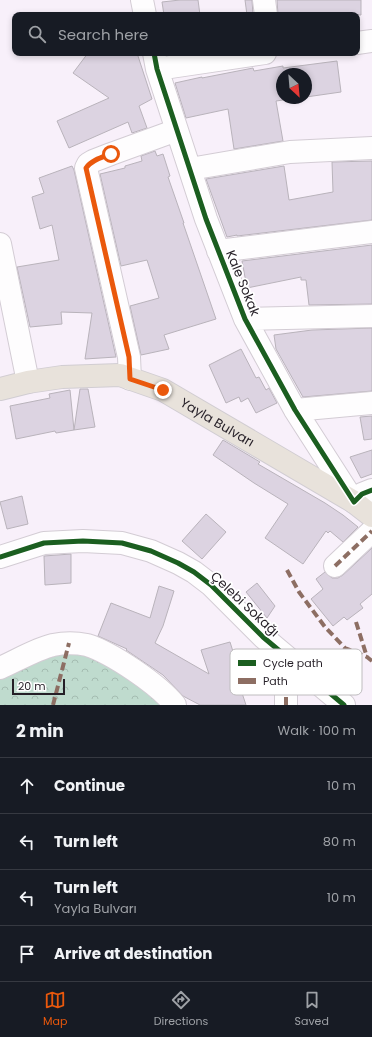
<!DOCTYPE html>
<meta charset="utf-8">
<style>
:root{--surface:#171b24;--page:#20242c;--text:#f1f3f6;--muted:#9ea1a6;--line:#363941;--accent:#ea580c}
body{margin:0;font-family:Poppins,sans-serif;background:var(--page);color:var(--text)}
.compass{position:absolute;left:276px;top:68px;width:36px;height:36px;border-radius:50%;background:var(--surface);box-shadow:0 2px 6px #0003;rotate:154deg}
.scale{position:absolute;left:12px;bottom:10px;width:53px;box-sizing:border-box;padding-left:4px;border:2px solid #251f27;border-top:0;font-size:11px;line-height:14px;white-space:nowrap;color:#251f27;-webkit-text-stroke:3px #fff;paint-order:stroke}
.stop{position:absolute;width:12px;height:12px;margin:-9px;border:3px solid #ea580c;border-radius:50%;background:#fff}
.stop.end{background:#ea580c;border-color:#fff;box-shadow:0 1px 4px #0008}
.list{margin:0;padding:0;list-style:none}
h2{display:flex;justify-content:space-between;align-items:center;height:52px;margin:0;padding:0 16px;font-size:17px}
h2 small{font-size:13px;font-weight:400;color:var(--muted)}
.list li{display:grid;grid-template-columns:26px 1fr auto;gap:12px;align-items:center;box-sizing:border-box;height:56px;padding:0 16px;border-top:1px solid var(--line)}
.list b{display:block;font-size:15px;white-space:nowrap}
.list p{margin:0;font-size:13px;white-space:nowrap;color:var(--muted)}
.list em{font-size:13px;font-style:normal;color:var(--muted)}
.icon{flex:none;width:22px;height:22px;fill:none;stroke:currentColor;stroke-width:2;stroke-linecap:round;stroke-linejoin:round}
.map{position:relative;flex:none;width:372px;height:705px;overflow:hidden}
.search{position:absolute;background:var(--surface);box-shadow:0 2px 6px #0003;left:12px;right:12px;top:12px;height:44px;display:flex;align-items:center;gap:10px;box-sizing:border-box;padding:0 14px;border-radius:8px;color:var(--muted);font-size:15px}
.sheet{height:276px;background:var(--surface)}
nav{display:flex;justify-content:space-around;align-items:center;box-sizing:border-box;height:56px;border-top:1px solid var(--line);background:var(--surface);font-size:11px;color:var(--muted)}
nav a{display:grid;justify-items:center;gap:2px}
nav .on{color:var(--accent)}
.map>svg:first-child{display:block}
.forest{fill:url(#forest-crowns)}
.building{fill:#dcd3e1;stroke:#b9b3bb}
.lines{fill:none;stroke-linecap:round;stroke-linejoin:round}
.minor-casing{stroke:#d3ccd4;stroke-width:24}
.major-casing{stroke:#d1cdd2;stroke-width:24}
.minor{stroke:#fefdfe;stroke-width:22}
.major{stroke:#e8e2db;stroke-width:22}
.quiet{stroke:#8d6e63;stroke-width:4;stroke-dasharray:8 4;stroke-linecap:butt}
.cycleway-casing{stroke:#fff;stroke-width:8}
.cycleway{stroke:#1b5e20;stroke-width:5}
.route{stroke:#ea580c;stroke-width:5}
.labels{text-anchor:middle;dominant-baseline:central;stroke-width:3.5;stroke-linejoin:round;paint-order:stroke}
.street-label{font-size:13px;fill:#251f27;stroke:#fff}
.key{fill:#fff;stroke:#bebcbe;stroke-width:1}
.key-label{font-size:11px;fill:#251f27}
</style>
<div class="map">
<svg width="372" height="705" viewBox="0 0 372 705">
<defs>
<pattern id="forest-crowns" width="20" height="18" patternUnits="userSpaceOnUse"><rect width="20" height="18" fill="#bfdbce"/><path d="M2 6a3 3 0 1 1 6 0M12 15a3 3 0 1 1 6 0" fill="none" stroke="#a4bcb1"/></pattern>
</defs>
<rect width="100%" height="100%" fill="#f8f0fa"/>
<path class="forest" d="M40,650L114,657L161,705H0V668Z"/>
<path class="building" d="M180,0H198L200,15H164L162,2Z
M245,0H252L253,15H247Z
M277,0H361V15H278Z
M88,53H137L152,99L139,106L147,128L132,133L128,122L69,148L57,121L109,98L73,73Z
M337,61L341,92L306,97V74H282V98H297L276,101L283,141L234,149L228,109L186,118L175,83L202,77V78L253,68L254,71L283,66V68Z
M155,151L157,156L163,154L170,176L168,177L184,223H183L216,319L164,335L169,349L141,355L130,306L159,298L147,260L121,266L100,174L125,168V166L142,161L141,156Z
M372,161V220L237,236V235L227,237L206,179L284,166L289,200L333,192L332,162Z
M72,166L74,170L116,357L85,359L92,313L61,312L62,324L30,327L17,267L59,260L52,225L40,229L32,197L44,193L39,178Z
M372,245V304L309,305L306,280H301V277L247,288L242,261Z
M372,328V391L303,397L276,349L274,335L312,330Z
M241,349L256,378L259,377L266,390L269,388L277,403L256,413L248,398L241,402L239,397L226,403L209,365Z
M80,389H88L95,427L74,430Z
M70,390L74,430L56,433L55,431L16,439L10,406L50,398L49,394Z
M372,416V439L364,440L360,417Z
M223,440L260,462L258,464L325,503L343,515L358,527L343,542L330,531L328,533L326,531L303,564L265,538L288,504L254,483L213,455Z
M372,450V474L361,478L350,457Z
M22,496L28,524L7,529L0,502Z
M206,514L226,532L202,559L182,541Z
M372,548V594L360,604L363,608L347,620L344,617L333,626L311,599L323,589L316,579L325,572L332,578H338L343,575Z
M71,554V583L45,585L44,556Z
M257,583L275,606L267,618L246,592Z
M159,586L174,591L163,626L155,643L209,674L201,650L230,642L242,680L238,681L246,705H200L183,696L163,675L126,650L127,649L98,636L111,603L150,618Z"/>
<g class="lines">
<defs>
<path id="minor" d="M142,0L145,15
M264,0L266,15
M357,43L372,41
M154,53L157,69L206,219L245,319L295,410L354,502L362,494L372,490
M157,69L265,53
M190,169L290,152L372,148
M0,244L28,382
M218,251L372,232
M245,319L372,316
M130,379L129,357L86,168L88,164L93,161L111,154L177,130
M295,410L372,403
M0,557L44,543L83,541L122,543L151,551L178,563L194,572L211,585L263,637L344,705
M335,566L372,531
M0,668C16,661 36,649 53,645C63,643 77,643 87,645C112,653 158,684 175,705
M286,705V682L291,661"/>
<g id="major">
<path id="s1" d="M0,389L28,382L62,377L120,375L163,390L354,502L372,516"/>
</g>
</defs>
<use href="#minor" class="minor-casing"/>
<use href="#major" class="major-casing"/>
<use href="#minor" class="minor"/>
<use href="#major" class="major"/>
<path class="quiet" d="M335,566L372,531
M287,570L299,592L325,627L345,648L367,657L372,661
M356,622L367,657
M53,705L69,643
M286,705V682L291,661"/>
<defs>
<path id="cycleway" d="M154,53L157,69L206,219L245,319L295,410L354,502L362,494L372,490
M0,557L44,543L83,541L122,543L151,551L178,563L194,572L211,585L263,637L344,705"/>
</defs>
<use href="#cycleway" class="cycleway-casing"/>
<use href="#cycleway" class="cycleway"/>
</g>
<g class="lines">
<path class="route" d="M111,154C103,157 91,160 86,168L129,357L130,379L163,390"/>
</g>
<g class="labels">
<g class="street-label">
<text transform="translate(243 283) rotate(68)">Kale Sokak</text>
<text stroke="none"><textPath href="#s1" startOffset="230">Yayla Bulvarı</textPath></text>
<text transform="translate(245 604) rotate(43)">Çelebi Sokağı</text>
</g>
</g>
<rect x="230" y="649" width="132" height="46" rx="6" class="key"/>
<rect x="238" y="660" width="18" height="6" fill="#1b5e20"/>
<rect x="238" y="678" width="18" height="6" fill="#8d6e63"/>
<g class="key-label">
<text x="263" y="667">Cycle path</text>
<text x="263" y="685">Path</text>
</g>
</svg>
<svg class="compass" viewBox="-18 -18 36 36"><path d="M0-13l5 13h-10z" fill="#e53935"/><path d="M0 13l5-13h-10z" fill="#9ea1a6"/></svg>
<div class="scale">20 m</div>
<div class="stop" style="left:111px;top:154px"></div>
<div class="stop end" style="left:163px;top:390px"></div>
<div class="search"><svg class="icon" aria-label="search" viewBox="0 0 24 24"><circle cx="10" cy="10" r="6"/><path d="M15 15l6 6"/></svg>Search here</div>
</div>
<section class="sheet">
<h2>2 min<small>Walk · 100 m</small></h2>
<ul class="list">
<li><svg class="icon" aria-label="ahead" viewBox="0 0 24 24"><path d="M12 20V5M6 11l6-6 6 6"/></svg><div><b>Continue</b></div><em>10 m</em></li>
<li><svg class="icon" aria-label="left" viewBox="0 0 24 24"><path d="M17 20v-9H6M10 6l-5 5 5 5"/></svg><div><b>Turn left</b></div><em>80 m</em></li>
<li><svg class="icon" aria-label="left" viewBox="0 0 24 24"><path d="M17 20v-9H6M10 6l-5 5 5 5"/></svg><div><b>Turn left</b><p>Yayla Bulvarı</p></div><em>10 m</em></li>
<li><svg class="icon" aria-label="arrive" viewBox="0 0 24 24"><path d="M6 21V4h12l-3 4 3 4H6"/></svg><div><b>Arrive at destination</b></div></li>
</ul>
</section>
<nav>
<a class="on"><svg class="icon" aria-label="map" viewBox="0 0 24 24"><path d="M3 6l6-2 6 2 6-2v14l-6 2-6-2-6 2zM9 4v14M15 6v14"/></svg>Map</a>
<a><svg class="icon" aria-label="directions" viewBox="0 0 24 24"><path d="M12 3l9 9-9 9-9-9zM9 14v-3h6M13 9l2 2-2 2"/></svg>Directions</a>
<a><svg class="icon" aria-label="saved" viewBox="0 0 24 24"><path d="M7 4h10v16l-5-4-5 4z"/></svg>Saved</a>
</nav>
